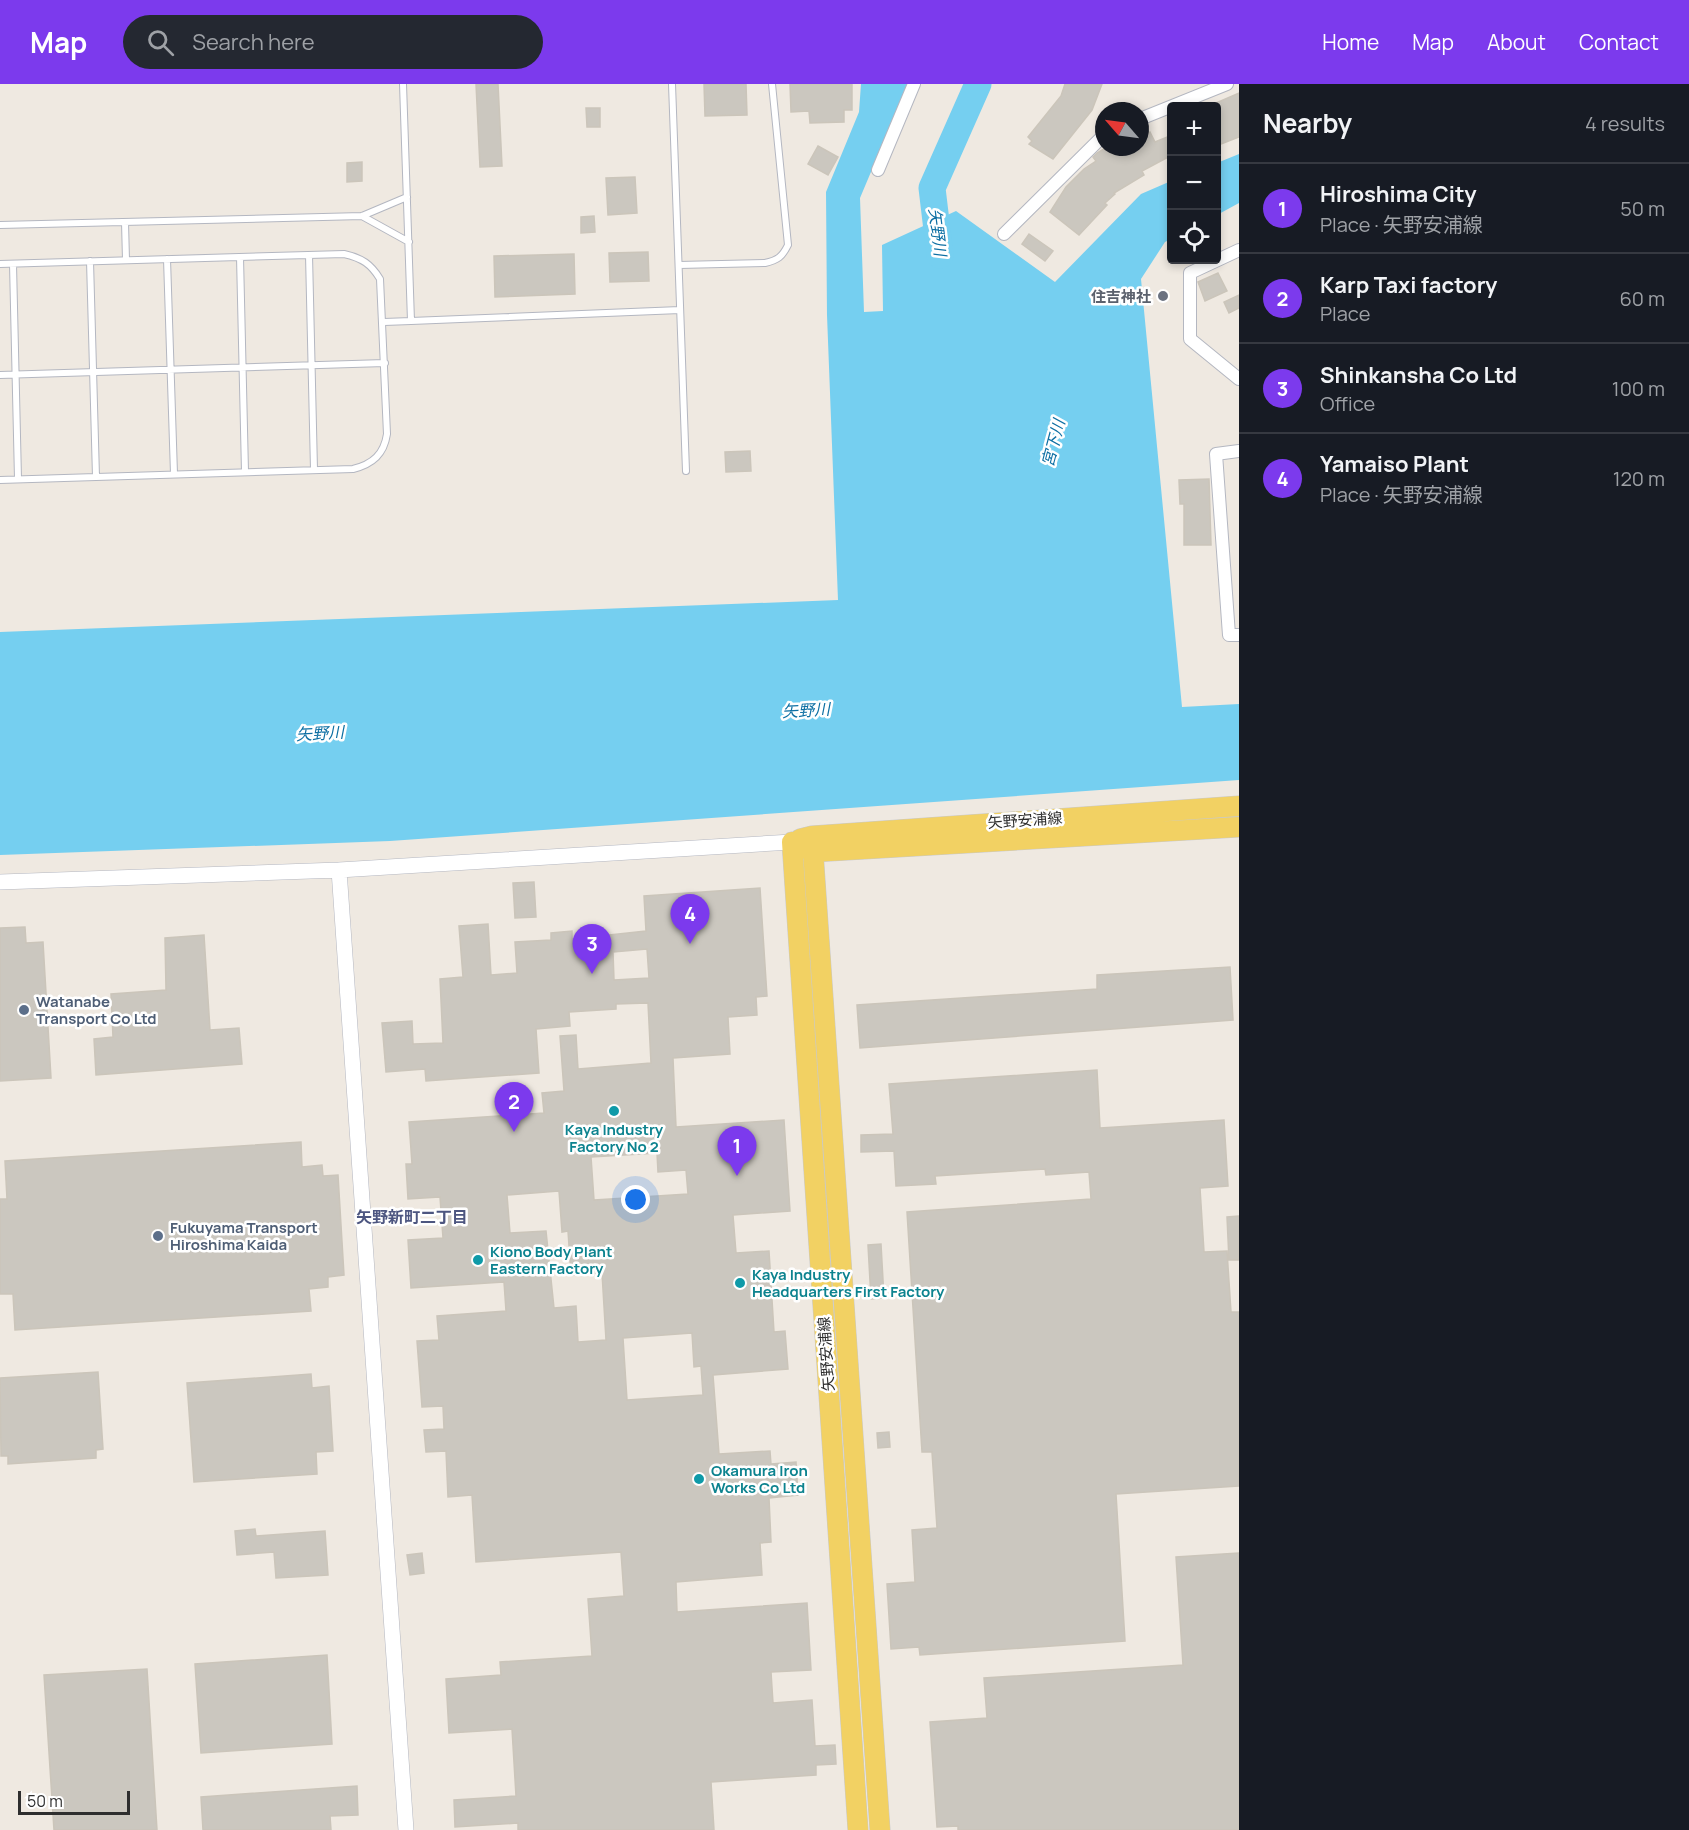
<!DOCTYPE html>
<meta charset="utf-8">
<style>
:root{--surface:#171b24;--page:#242831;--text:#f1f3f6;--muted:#9ea1a6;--line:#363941;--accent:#7c3aed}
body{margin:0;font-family:Manrope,"Noto Sans JP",sans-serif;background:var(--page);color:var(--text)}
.controls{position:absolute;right:18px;top:18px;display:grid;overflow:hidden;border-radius:6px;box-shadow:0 3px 9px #0003}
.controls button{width:54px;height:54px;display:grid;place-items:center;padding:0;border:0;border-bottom:2px solid var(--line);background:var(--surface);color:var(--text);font:30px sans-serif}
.compass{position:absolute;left:1095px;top:18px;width:54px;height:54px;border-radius:50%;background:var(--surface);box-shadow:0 3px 9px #0003;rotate:298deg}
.scale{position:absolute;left:18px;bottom:15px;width:112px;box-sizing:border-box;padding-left:6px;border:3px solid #2e2e2e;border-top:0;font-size:16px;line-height:21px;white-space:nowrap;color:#2e2e2e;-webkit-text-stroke:4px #fff;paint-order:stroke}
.you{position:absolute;left:636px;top:1116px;width:21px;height:21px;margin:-15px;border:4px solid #fff;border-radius:50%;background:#1a73e8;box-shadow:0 0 0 9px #1a73e833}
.badge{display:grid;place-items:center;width:39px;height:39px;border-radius:50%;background:var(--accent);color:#fff;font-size:20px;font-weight:700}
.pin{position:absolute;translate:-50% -50px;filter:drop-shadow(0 2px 3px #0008)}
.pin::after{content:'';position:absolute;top:32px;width:21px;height:18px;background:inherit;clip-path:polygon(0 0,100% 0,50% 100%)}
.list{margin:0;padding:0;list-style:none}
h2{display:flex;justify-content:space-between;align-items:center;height:78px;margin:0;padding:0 24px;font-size:26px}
h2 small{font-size:20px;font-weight:400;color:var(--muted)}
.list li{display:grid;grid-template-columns:39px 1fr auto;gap:18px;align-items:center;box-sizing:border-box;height:90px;padding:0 24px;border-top:2px solid var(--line)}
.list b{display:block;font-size:22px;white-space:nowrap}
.list p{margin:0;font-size:20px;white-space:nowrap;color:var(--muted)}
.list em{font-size:20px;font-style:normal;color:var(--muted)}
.icon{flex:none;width:33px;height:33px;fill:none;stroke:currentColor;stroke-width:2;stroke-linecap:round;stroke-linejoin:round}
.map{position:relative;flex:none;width:1239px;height:1746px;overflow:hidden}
header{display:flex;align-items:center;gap:36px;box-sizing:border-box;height:84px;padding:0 30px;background:var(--accent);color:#fff}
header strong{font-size:28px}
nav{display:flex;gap:33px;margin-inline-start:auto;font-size:21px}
.search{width:420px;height:54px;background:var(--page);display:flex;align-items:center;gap:15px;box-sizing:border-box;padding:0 21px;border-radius:33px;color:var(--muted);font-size:22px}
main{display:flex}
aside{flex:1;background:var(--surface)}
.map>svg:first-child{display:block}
.water{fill:#75cff0}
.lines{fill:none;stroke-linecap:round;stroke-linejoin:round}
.river{stroke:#75cff0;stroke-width:27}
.building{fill:#cbc7bf;stroke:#cbc5ba;stroke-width:1.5;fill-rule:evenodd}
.service-casing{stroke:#b4b7c1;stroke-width:8}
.minor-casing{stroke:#b4b7c1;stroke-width:14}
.tertiary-casing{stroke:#b4b7c1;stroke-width:16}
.primary-casing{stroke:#c9c9c9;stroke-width:21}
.service{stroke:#fff;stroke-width:6}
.minor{stroke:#fff;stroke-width:12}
.tertiary{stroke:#fff;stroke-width:15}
.primary{stroke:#f2d163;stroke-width:20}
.worship-dot{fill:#6b7280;stroke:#fff;stroke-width:2}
.service-dot{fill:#5c6f8a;stroke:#fff;stroke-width:2}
.culture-dot{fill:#0f9aa8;stroke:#fff;stroke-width:2}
.labels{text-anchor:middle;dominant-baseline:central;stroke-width:5;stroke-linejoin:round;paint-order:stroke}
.worship-label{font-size:15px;font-weight:bold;fill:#5b616d;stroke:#fff;text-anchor:end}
.street-label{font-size:15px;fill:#2e2e2e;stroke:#fff}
.service-label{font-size:15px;font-weight:bold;fill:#4e5e75;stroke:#fff;text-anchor:start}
.culture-label{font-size:15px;font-weight:bold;fill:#0d838f;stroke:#fff;text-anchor:start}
.water-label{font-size:16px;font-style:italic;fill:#0d6fa3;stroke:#fff}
.neighbourhood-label{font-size:16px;font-weight:bold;fill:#4d5680;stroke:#fff}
</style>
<header>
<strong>Map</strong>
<div class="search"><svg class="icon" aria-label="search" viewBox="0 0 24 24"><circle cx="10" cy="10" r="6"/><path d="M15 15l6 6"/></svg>Search here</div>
<nav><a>Home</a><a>Map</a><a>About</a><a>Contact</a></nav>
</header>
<main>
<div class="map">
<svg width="1239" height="1746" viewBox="0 0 1239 1746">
<rect width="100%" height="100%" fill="#efe9e1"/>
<path class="water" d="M861,0H908L860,114L864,228L883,227L882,161L956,127L1055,198L1141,110L1171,97V155L1165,158L1141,195L1182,623L1239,620V696L390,757L0,771V548L838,516L827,231L826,108L859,28Z
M1239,70V119L1217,131V79Z"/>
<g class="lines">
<path class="river" d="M940,171L932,104L978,0"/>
</g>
<path class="building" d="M476,0H498L502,82L480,83Z
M704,0H746L747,31L705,32Z
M790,0H852V26H844V38L810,39L809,27L791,28Z
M1065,0H1102L1092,26L1053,75L1029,60L1032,57L1028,53L1061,12Z
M1239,9V53L1221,60L1216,47V19Z
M586,24H600V43H587Z
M1150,48L1155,58L1172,51V71L1142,87L1144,91L1114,109L1115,110L1105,119L1107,121L1079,151L1050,128L1066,103L1084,85L1096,77L1093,73L1097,69L1107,63H1140V54Z
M818,62L838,73L828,91L808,80Z
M362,78V97L347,98V79Z
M635,93L637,129L608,131L606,94Z
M594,132L595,148L581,149V133Z
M1029,150L1053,167L1045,177L1022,160Z
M648,168L649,197L610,198L609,169Z
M574,170L575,210L495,213L494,172Z
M1218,189L1227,207L1205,217L1198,198Z
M1239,211V224L1229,229L1224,218Z
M750,367L751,387L726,388L725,368Z
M1209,395L1211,461H1184V420H1180L1179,396Z
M534,798L536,833L515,834L513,799Z
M760,804L767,912L756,913L757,931L728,933L730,970L673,974L676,1043L784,1036L790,1127L733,1131L736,1169L769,1167L774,1248L785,1247L788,1285L713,1291L719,1370L770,1367L771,1380L796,1378L798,1411L769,1414L771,1458L760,1459L762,1491L676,1498L677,1528L807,1519L811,1586L771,1588L773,1619L812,1616L815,1662L835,1661L836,1680L816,1681V1691L711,1698L714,1746H518V1739L455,1743L454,1716L516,1712L512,1645L449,1649L446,1595L501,1591L500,1578L592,1572L588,1515L624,1512L621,1468L476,1478L472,1411L448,1413L446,1367L426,1368L424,1346L444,1345L443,1322L422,1323L417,1257L439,1256L437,1232L506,1227L504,1198L411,1204L408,1156L443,1154L440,1113L408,1115L406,1080H412L409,1038L544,1029L542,1009L564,1007L560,952L576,951L578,985L651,979L648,919L616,920V925L569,928L570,942L536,945L539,989L426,997L425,985L386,988L382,939L412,937L413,960L443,959L440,895L463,893L459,842L488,840L491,891L517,889L515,858L551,856V849L572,847V855L646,847L644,812ZM647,865L649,894L614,896L613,868ZM657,1069L658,1088L686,1086L688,1110L594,1116L591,1073ZM559,1107L562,1148L568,1147L571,1191L602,1189L606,1256L578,1258L576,1222L554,1224L546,1147L510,1149L507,1111ZM692,1249L694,1283L701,1282L703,1311L627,1316L623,1254Z
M25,843L26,859L43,858L51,994L0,997V844Z
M204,851L210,946L239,944L242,980L96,991L94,955L113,953L111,910L166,906L165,854Z
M1230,883L1233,936L860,964L857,921L1097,905V891Z
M1097,986L1100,1044L1224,1036L1228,1102L1200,1104L1204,1168L1227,1167L1231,1228H1239V1402L1116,1410L1125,1557L920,1571L919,1563L891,1565L887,1500L915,1498L912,1446L937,1444L932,1368H922L907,1128L1091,1115L1089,1088L1046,1091L1045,1085L935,1092L936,1100L896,1102L894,1067L861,1068V1051L893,1050L889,1000Z
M301,1058L302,1083L322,1081L323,1092L338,1091L344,1191L328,1193V1203L309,1205L311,1227L15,1246L13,1210H0V1115H7L5,1077Z
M1239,1132V1176H1229L1227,1133Z
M881,1160L884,1214L871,1215L868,1161Z
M98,1288L103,1365L96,1366V1374L8,1380V1372H1L0,1294Z
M311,1290L312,1304L329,1302L333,1367L316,1368L317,1390L194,1398L187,1299Z
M889,1348L890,1363L878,1364L877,1349Z
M255,1445L256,1452L325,1447L328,1491L276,1494L274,1468L237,1471L235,1447Z
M422,1469L424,1489L410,1491L407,1471Z
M1239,1469V1746H958V1742L937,1743L930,1638L987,1634L984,1594L1183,1581L1176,1473Z
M327,1571L332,1660L201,1669L195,1580Z
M147,1585L157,1746H54L44,1591Z
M357,1702L358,1731L330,1732L331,1746H203L201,1713Z"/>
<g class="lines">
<defs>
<path id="service" d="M403,0L411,237L680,226
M672,0L686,387
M362,132L409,158
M125,138L126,176
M0,141L362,132L407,113
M309,171L314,386
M240,173L245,388
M167,175L174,390
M90,177L96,393
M0,180L344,170C362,174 371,180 380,195L387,350C384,370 373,380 353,385L0,396
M13,180L18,395
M679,181L765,179C778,176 782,173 788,161L772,0
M384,238L411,237
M0,291L385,279"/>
<path id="minor" d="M1140,35L1227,0
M878,86L914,0
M1004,150L1104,51
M1239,166L1190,189V255L1239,295
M1239,367L1216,370L1229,551H1239"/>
<path id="tertiary" d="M339,786L406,1746
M0,798L339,786L792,758"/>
<path id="primary" d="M812,752L880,1746
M800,755L812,752L1239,722
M792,758L858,1746
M803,763L813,768L1239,743"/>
</defs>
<use href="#service" class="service-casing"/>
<use href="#minor" class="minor-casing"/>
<use href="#tertiary" class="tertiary-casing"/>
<use href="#primary" class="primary-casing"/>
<use href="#service" class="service"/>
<use href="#minor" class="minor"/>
<use href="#tertiary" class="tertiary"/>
<use href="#primary" class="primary"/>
</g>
<circle class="worship-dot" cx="1163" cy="212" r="6"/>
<g class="service-dot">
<circle cx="24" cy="926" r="6"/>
<circle cx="158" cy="1152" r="6"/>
</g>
<g class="culture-dot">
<circle cx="614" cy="1027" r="6"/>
<circle cx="478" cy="1176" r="6"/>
<circle cx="740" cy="1199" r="6"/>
<circle cx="699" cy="1395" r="6"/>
</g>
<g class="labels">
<g class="worship-label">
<text x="1151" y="212">住吉神社</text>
</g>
<g class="street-label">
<text transform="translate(1025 736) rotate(-4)">矢野安浦線</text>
<text transform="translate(826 1270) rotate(-94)">矢野安浦線</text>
</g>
<g class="service-label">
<text x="36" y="917">Watanabe<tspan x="36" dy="17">Transport Co Ltd</tspan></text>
<text x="170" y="1143">Fukuyama Transport<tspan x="170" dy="17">Hiroshima Kaida</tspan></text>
</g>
<g class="culture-label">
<text x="614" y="1045" text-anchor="middle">Kaya Industry<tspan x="614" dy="17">Factory No 2</tspan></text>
<text x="490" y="1167">Kiono Body Plant<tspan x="490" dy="17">Eastern Factory</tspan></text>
<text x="752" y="1190">Kaya Industry<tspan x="752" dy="17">Headquarters First Factory</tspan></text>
<text x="711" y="1386">Okamura Iron<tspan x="711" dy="17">Works Co Ltd</tspan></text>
</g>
<g class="water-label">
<text transform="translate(938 148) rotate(83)">矢野川</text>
<text transform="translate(1053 359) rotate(-75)">宮下川</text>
<text transform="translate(806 626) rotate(-3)">矢野川</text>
<text transform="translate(320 649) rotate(-3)">矢野川</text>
</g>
<g class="neighbourhood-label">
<text x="412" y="1133">矢野新町二丁目</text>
</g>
</g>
</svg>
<div class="controls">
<button>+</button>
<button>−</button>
<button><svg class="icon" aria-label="locate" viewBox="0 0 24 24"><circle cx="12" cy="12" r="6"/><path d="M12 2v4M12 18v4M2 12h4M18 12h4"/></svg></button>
</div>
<svg class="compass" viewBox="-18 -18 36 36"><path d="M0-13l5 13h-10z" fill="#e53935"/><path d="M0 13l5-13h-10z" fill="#9ea1a6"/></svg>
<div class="scale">50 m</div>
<div class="you"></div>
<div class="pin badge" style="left:737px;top:1092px">1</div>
<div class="pin badge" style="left:514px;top:1048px">2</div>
<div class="pin badge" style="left:592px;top:890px">3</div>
<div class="pin badge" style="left:690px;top:860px">4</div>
</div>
<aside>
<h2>Nearby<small>4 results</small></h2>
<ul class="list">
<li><span class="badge">1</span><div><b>Hiroshima City</b><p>Place · 矢野安浦線</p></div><em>50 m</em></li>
<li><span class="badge">2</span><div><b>Karp Taxi factory</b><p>Place</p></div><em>60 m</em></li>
<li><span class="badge">3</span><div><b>Shinkansha Co Ltd</b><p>Office</p></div><em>100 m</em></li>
<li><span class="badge">4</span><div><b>Yamaiso Plant</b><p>Place · 矢野安浦線</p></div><em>120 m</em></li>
</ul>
</aside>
</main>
